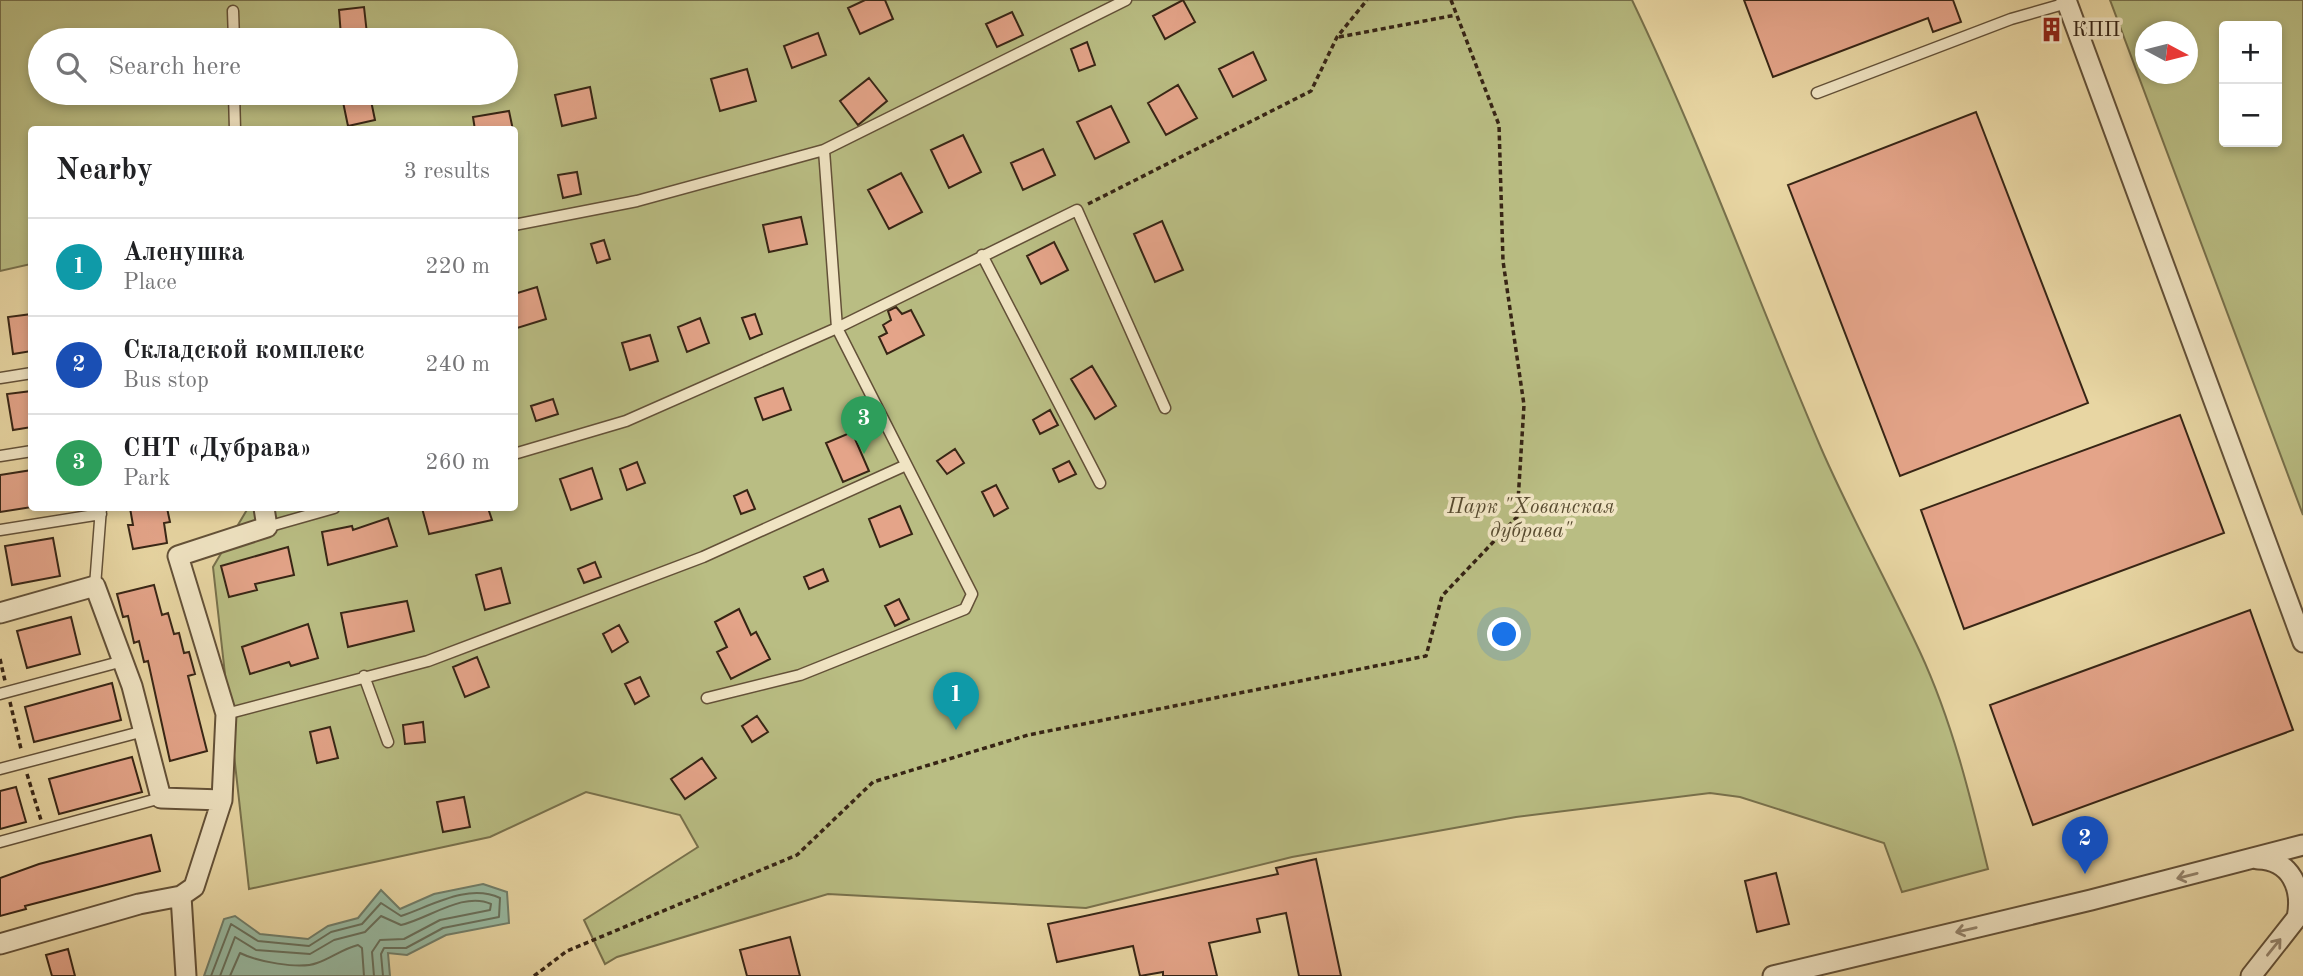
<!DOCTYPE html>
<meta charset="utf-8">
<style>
:root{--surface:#fff;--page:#f6f6f6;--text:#202124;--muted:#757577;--line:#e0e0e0;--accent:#8f2418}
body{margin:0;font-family:"Old Standard TT",serif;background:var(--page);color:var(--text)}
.controls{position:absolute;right:21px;top:21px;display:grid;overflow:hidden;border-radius:7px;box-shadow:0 4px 10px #0003}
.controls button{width:63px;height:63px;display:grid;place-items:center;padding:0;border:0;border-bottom:2px solid var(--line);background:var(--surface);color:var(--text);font:35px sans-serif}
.compass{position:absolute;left:2135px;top:21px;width:63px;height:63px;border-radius:50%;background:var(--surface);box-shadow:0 4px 10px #0003;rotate:97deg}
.you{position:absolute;left:1505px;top:635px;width:24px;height:24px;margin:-18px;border:5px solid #fff;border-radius:50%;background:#1a73e8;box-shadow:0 0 0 10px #1a73e833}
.badge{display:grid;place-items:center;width:46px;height:46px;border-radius:50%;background:var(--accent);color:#fff;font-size:23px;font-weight:700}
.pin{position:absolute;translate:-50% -58px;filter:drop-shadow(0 2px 4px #0008)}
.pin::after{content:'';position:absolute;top:37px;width:24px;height:21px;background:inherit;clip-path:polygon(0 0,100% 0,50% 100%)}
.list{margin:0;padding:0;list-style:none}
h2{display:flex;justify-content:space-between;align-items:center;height:91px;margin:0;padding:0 28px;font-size:30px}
h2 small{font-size:23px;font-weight:400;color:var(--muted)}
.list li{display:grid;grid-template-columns:46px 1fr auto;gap:21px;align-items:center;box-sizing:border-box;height:98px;padding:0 28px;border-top:2px solid var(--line)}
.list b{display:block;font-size:26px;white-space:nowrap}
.list p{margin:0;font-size:23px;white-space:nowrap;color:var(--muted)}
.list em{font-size:23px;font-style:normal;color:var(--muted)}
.icon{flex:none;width:38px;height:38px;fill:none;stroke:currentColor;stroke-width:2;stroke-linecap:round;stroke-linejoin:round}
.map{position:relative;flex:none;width:2303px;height:976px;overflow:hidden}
.search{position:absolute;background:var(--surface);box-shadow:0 4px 10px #0003;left:28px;top:28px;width:490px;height:77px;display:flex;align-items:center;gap:18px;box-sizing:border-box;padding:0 24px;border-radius:38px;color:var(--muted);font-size:26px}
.panel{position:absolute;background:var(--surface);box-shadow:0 4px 10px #0003;left:28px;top:126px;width:490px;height:385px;border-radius:7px}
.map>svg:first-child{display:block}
.green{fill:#b9bd83;stroke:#78714c;stroke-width:2;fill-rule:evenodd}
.water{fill:#98baa2;stroke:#717e6a;stroke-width:2}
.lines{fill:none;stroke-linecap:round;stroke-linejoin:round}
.shore{stroke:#68705c;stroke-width:2}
.building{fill:#e4a489;stroke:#372515;stroke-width:2}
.service-casing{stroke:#635138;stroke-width:13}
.minor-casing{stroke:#635138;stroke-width:23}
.path{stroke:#372515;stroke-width:3.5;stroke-dasharray:5 3.5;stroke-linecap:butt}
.service{stroke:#f0e4c3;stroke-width:10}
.minor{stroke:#f0e4c3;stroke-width:19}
.oneway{stroke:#94846c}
.labels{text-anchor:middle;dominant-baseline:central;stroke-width:7;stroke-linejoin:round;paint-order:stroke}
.poi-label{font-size:21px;fill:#372515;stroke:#f0e4c3;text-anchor:start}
.park-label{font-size:21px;font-style:italic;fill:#584b30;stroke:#f0e4c3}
</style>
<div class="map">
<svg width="2303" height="976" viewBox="0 0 2303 976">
<rect width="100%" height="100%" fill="#e8d6a3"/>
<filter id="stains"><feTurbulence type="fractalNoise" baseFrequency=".00286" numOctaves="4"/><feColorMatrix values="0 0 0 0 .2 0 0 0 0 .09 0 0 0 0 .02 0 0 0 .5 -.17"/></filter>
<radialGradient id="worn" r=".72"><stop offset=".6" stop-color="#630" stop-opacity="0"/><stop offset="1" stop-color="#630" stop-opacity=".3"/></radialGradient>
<path class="green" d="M0,0H1632C1702,146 1757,299 1821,448C1851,517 1888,583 1920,652C1952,721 1970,795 1988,869L1902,892L1884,843L1740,797L1710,793L1516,817L1292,857L1086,908L828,894L617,957L605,964L584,920L698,847L680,815L586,792L490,837L249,889L213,567L248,508H514V130H32L31,264L0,271ZM40,40H506V93H40Z
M2110,0H2303V515ZM2277,26V142H2224V26ZM2146,32H2188V74H2146Z"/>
<path class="water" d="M483,884L507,892L509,923L446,935L407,955L388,953L390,976H204L224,919L235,916L260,934L308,939L328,926L358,918L381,890L400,909L434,894Z"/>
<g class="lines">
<path class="shore" d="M211,976L231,924L258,941L309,946L331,932L362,924L381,903L401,916C431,906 468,883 500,898L499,917L443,928L406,948H384L381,954L383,976
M220,976L235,937L256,950L310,954L334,940L365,932L381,916L401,925C428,919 464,891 491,904L490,910L440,920L404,939L380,940L372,952L374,976
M230,976L240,953C256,961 299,970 317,963C332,958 342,949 358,945L362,948L364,976"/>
</g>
<path class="building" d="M865,0H885L893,19L860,34L848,8Z
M1183,0L1195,22L1165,39L1153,16Z
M1744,0H1953L1961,22L1933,32L1928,18L1773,77Z
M364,7L367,34L341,36L339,10Z
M1012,12L1023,35L997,47L986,24Z
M818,33L826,55L792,68L784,46Z
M1087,42L1095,65L1079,71L1071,49Z
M1253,52L1266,80L1233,97L1219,69Z
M747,69L756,101L720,111L711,79Z
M869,78L887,101L858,125L840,101Z
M1178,85L1197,118L1166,135L1148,103Z
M590,87L596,118L562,126L555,95Z
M370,96L375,120L348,126L343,102Z
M1111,106L1129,142L1095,159L1077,122Z
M509,111L513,130H475L473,117Z
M1976,112L2088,403L1900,476L1788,185Z
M963,135L981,172L949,188L931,150Z
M1043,149L1055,175L1023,190L1011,163Z
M577,172L581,194L563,198L558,175Z
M901,173L922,212L889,229L868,190Z
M801,217L807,244L769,252L763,225Z
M1162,221L1183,270L1155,282L1134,234Z
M604,240L610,259L597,263L591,244Z
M1054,242L1068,270L1041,284L1027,256Z
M537,287L546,319L514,329V294Z
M896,307L902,314L911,310L924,335L887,354L879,337L887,333L883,325L891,320L888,311Z
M32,314V351L13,354L8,317Z
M755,314L762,334L750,339L742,318Z
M700,318L709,343L687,352L678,327Z
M650,335L658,361L630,370L622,343Z
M1092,366L1116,406L1095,419L1071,379Z
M783,388L791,410L763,420L755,398Z
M32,391V427L13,430L7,394Z
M553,399L558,414L536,421L531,406Z
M1050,410L1058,425L1040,434L1033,420Z
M2180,415L2224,533L1964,629L1921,510Z
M852,432L869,471L843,482L826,443Z
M955,449L964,463L947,474L937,461Z
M1069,461L1076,474L1059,482L1053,469Z
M637,462L645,483L627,490L620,469Z
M592,468L602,499L571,510L560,479Z
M32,470V507L0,512V475Z
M996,485L1008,508L994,516L982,492Z
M747,490L755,509L741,514L734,496Z
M900,506L912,534L880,547L869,519Z
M130,508H167L170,522L164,523L167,543L133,549L128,525H133Z
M422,508H488L492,520L429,534Z
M388,518L397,546L328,565L322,532L352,526L353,530Z
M53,538L60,576L12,585L5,546Z
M288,547L294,575L255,584L257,590L229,597L221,566Z
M595,562L601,577L584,583L578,569Z
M501,568L510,603L485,610L476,575Z
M823,569L828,581L809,589L804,577Z
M154,585L162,615L168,613L174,634L179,633L184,653L189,652L195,674L188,676L207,751L170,761L148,661L144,662L139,641L134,643L128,616L123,617L117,594Z
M899,599L909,619L895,626L885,606Z
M407,601L414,631L348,647L341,613Z
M739,609L751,635L756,632L770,659L731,679L717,652L727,647L715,622Z
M2250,610L2293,730L2033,825L1990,705Z
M71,617L80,654L27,668L17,631Z
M308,624L318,658L291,666L289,662L250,674L242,647Z
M619,625L628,642L612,652L603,634Z
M477,657L489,687L465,697L453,667Z
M640,677L649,696L635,704L625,684Z
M112,683L121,720L34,742L25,707Z
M757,716L768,732L752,742L742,726Z
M423,722L425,742L405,744L403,725Z
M330,727L338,758L317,763L310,732Z
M132,757L142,792L59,814L49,779Z
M702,758L716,778L685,799L671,779Z
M16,787L26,822L0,829V791Z
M464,797L470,827L443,832L437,802Z
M151,835L160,871L25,906L26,909L0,916V878L39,864Z
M1316,859L1341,976H1299L1286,913L1257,919L1260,932L1209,943L1217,976H1163V972L1140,976L1133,946L1057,962L1048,924L1278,874L1276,868Z
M1776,873L1789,924L1757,932L1745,881Z
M790,937L800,976H747L740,950Z
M68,949L75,976H52L46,955Z"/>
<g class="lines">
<defs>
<path id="service" d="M233,11L234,40
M234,93L235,130
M1817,93L2011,19L2067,3
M514,225L637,201L824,150
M982,255L1100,483
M0,378L32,373
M514,454L626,421L837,328L1077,210L1165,408
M0,456L32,451
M267,527L334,508
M0,530L101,514
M95,586L101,508
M364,676L388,742
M0,694L123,661
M707,698L800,675L965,609L972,594L837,328L824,150L1126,0
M226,714L428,661L703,557L904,466
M0,769L144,731
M0,842L161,798"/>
<path id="minor" d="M2066,0L2303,642
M0,613L95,586L132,686L161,798L222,800
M2258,859C2291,860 2303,888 2297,918
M0,944L139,904L181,896
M186,976L181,896L194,887L222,800L226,714L178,556L267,527L264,508
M1773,976L2091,900L2303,845
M2251,976L2303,910"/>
</defs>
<use href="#service" class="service-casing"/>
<use href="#minor" class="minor-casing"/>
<path class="path" d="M1339,37L1456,15
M1088,204L1311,91L1337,37L1367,0
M0,659L5,681
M10,702L21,749
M27,774L41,820
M534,976L567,951L797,855L873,782L1028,735L1426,656L1442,596L1517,517L1524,405L1503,261L1499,125L1451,0"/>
<use href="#service" class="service"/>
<use href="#minor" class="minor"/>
</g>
<defs><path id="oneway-shaft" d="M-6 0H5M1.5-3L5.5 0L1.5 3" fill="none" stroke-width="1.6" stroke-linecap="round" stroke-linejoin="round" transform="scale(1.75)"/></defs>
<g class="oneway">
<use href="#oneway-shaft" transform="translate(2187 876) rotate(166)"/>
<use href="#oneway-shaft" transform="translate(1966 930) rotate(167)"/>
<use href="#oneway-shaft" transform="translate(2274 947) rotate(-51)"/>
</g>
<defs>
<symbol id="building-bare" viewBox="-9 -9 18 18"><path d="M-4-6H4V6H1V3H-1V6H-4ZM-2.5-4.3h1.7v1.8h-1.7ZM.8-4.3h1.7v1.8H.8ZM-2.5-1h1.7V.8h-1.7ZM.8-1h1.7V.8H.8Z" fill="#8f2418" stroke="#f0e4c3" stroke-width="2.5" paint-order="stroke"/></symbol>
</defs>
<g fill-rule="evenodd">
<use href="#building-bare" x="2034" y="12" width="35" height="35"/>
</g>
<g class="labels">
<g class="poi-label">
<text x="2072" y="30">КПП</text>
</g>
<g class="park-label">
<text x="1531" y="507">Парк "Хованская<tspan x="1531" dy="24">дубрава"</tspan></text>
</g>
</g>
<rect width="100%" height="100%" filter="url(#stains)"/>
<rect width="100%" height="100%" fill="url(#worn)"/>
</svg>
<div class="controls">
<button>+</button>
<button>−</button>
</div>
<svg class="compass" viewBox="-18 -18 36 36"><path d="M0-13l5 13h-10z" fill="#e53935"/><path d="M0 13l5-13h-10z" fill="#757577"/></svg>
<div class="you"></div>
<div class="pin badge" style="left:956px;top:730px;background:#0f9aa8">1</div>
<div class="pin badge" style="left:2085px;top:874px;background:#1a4fb4">2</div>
<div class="pin badge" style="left:864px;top:454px;background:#2e9e5b">3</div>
<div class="search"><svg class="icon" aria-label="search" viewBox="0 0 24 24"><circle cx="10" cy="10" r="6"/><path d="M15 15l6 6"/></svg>Search here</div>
<section class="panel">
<h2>Nearby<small>3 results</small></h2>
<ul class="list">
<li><span class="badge" style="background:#0f9aa8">1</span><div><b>Аленушка</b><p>Place</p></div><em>220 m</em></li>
<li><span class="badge" style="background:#1a4fb4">2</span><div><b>Складской комплекс</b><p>Bus stop</p></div><em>240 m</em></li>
<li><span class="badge" style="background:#2e9e5b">3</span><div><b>СНТ «Дубрава»</b><p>Park</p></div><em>260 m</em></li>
</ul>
</section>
</div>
